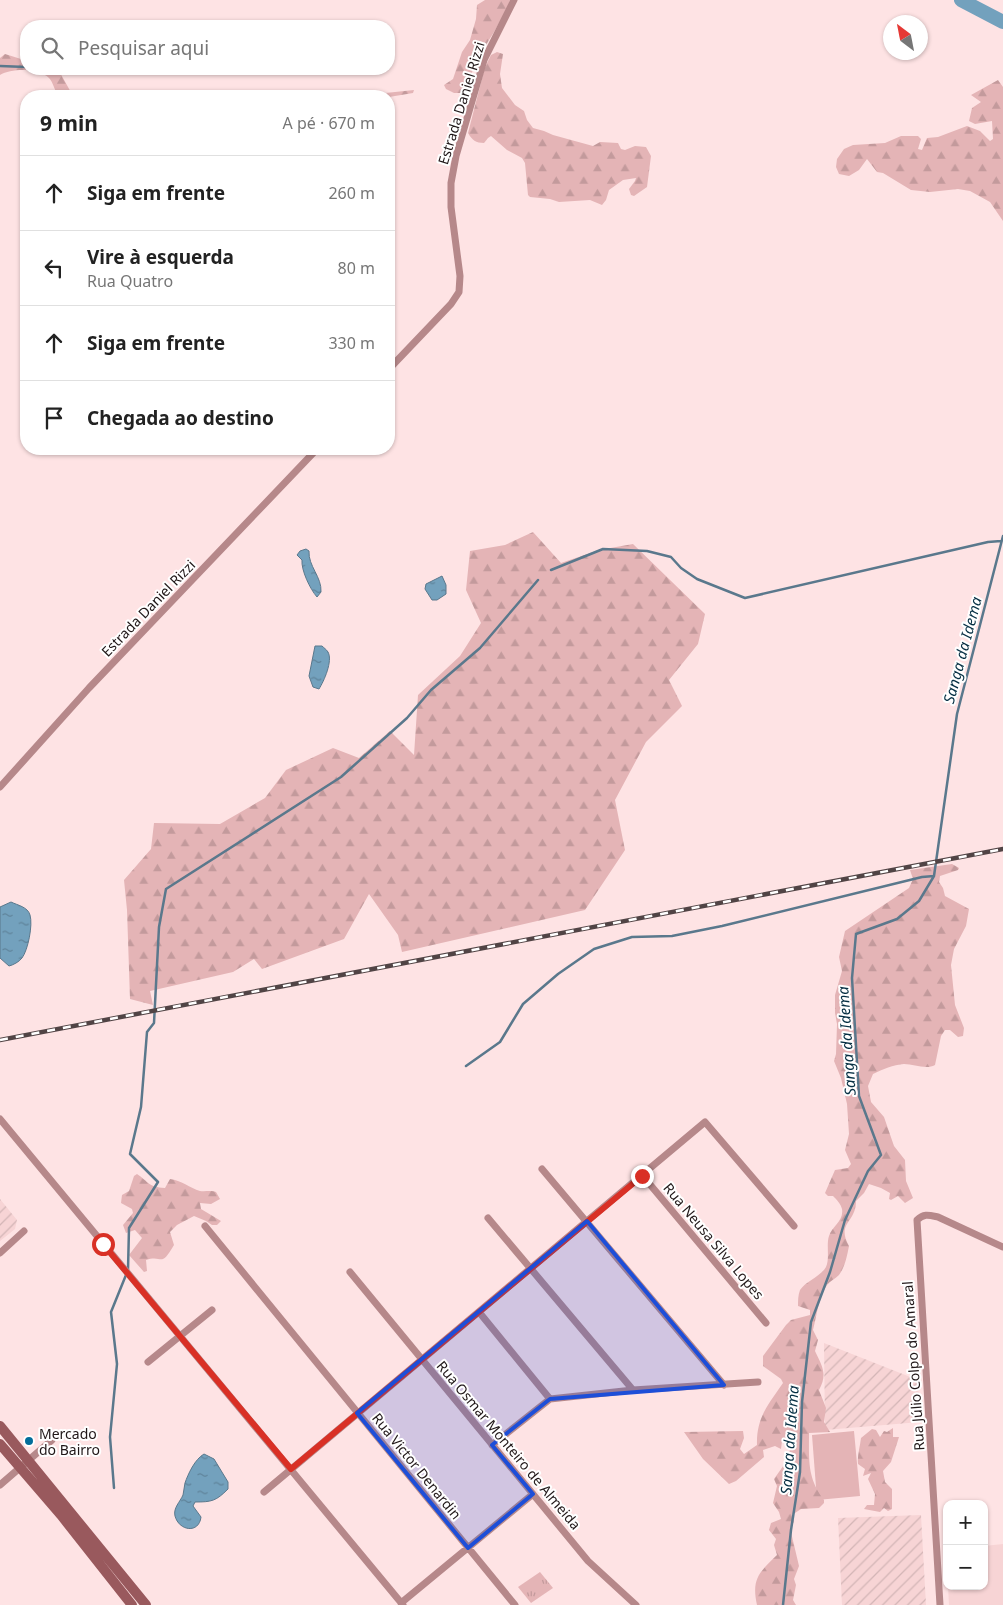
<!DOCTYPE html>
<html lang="pt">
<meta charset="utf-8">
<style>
:root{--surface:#fff;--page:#f6f6f6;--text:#222;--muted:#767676;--line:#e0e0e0}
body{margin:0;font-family:"Noto Sans",sans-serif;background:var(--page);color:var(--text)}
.controls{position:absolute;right:15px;bottom:15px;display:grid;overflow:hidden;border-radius:10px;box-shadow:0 1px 4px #0004}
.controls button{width:45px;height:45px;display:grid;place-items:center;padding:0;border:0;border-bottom:1px solid var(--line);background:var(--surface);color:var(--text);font:25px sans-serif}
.compass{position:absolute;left:883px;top:15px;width:45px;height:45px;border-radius:50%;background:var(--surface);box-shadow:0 1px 4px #0004;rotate:328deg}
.stop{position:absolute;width:15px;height:15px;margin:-11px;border:4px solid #d93025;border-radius:50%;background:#fff}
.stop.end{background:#d93025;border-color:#fff;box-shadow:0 1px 5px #0008}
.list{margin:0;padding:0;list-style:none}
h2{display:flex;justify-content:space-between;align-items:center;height:65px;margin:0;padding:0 20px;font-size:21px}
h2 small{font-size:16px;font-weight:400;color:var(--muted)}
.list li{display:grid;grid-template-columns:32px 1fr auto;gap:15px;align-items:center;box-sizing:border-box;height:75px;padding:0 20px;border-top:1px solid var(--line)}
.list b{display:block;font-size:19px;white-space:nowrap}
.list p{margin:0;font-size:16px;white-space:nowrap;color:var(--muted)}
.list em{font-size:16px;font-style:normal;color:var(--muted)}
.icon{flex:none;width:28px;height:28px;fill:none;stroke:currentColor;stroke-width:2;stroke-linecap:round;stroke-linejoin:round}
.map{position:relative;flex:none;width:1003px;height:1605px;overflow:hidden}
.search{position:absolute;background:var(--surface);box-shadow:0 1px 4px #0004;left:20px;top:20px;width:375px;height:55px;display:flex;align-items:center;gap:12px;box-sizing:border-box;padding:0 18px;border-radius:20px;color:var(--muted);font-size:19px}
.panel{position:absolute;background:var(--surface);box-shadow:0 1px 4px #0004;left:20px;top:90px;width:375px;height:365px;border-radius:20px}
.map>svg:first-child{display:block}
.built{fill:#f7d4d5}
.industrial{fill:url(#industrial-furrows)}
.grass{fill:#e4b4b6}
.forest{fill:url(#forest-firs)}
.park{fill:url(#park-tufts)}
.water{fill:url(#water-ripples);stroke:#5a788c}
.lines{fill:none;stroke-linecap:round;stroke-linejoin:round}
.stream{stroke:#5a788c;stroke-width:2.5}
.river{stroke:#73a1bd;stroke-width:14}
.street{stroke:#b6888a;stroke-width:7}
.secondary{stroke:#99595d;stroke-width:10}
.rail-casing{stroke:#514445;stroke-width:4.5}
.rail{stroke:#fff;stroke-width:2.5;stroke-dasharray:8;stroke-linecap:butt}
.route{stroke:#d93025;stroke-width:6}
.marked{fill:#1d4ed8;fill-opacity:0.2;stroke:#1d4ed8;stroke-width:4;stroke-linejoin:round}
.poi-dot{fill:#026d9a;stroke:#fff;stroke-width:2}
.labels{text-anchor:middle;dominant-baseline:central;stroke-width:4;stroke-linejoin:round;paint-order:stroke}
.street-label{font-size:14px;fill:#201718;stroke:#fff}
.poi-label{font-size:14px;fill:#201718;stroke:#fff;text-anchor:start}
.water-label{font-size:15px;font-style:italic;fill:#062f43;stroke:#fff}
</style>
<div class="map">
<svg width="1003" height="1605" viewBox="0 0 1003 1605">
<defs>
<pattern id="industrial-furrows" width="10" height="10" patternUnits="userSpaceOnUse" patternTransform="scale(1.25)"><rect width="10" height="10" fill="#f7d4d5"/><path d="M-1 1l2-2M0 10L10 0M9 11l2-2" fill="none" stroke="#d3b5b6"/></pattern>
<pattern id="forest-firs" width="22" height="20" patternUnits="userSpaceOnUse" patternTransform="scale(1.25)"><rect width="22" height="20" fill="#e4b4b6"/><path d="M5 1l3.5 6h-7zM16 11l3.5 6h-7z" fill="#c39a9c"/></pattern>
<pattern id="park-tufts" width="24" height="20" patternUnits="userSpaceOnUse" patternTransform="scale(1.25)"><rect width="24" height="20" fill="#e4b4b6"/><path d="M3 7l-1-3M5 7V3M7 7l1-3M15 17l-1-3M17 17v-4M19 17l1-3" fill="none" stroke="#c39a9c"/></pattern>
<pattern id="water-ripples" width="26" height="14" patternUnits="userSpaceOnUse" patternTransform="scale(1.25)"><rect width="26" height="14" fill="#73a1bd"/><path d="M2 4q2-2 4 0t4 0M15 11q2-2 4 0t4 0" fill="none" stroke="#5e8299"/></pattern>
</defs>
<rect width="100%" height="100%" fill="#fee3e4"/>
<path class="built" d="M1003,1544V1605H949L948,1586H984V1546Z"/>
<path class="industrial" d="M0,1199L17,1220L15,1229L0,1241Z
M824,1343L918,1380L920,1422L825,1430Z
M921,1515L926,1605H842L838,1518Z"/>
<path class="grass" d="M854,1431L860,1496L817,1500L812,1435Z"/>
<path class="forest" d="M485,0H510C507,12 500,21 494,32C483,49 469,74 465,93H454L446,89L444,85L453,79L462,52L470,40L476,19L477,5Z
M497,52L503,54L500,74L502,88L515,105L524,111L527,120L533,128L544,131L553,135L593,146L600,142L618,143L621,149L625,150L635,146L646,147L651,156L647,187L634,196L631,195L629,189L635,181L636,178L623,180L609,190L606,200L602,205L590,200L559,202L550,199L530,197L528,195L525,163L522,158L507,150L491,136L488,138L484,143C476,143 472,140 468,133L485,67L491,55Z
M5,54L21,59L26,57V69H58L73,96H58C55,91 53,82 49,78C39,68 12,68 0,75V58Z
M998,80L1003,87V221L990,202L970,191L958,189L930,192L911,190L883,173L877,172L867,159L859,170L849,176L839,174L836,167L837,159L844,149L853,145L885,143L901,136H918L921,139L918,149L922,150L927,138L938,137L967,126L980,131L990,141L993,139L992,121L975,124L969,121L972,108L981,102L971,95Z
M414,90L413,93L389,97L357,96Z
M533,532L561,563L599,550L633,544L705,614L698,644L669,680L682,706L646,742L615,800L625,850L585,910L402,952L398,935L369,894L344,939L262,969L254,959L233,972L150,991L153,1005L130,999L127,910L124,880L151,849L154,823L220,824L265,798L286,770L333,748L359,758L390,731L414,755L418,695L460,656L481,623L466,590L470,551L505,545Z
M952,864L959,868L958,870L940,876L939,882L943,888L945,896L969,909L966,926L954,949L951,965L955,1005L964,1028L963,1036L958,1037L950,1030H945L941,1036L935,1065C926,1070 914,1064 904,1064C893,1065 883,1069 873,1074L868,1086L871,1102L884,1117L894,1146L905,1160L906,1181L913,1198L905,1203L898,1196L891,1200L889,1199L890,1193L881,1188L869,1184L864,1193L856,1201C856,1223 836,1223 849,1246C847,1256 845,1267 839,1275C835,1279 830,1281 827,1285C818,1299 817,1315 813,1330L818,1340L815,1351C822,1366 828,1374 819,1390L826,1408L824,1422L830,1432L809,1433C809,1460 807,1478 824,1500V1503L819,1508L801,1509L792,1515L794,1522L790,1528L799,1566L794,1579L796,1585L793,1600L796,1605H757C751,1578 760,1572 777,1555L774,1545L776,1539L769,1530L771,1523L781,1519L779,1512L773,1503L777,1486L774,1479L786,1462L793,1441L787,1437L782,1441L781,1449L775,1446L763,1450L764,1457L736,1481L729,1484L703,1459L684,1432L743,1431L744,1438L740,1449L744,1454L757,1445C756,1418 768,1405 783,1383L781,1379L763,1366V1356L786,1325L791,1320L810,1315V1310L798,1306C798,1301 798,1295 800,1290C806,1281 820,1277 826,1267C830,1258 826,1245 829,1236C832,1226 844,1221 842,1209C841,1204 836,1199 833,1196H828L825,1193L835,1170L848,1168L851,1164L845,1150L849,1134L847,1104L841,1078L834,1061L836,1054L837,1024L835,1013V995L842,971L839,957L845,931L909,888L913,879L910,870Z
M137,1174C149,1182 148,1187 165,1188L170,1179C181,1180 190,1188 200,1191C205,1192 211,1190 216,1192L220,1199L211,1204L200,1203L201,1209L221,1221L217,1225H212L206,1221L194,1216L177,1225L170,1232L174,1245C160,1269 163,1254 146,1260L147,1271L144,1272L129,1255L142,1238L135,1230L126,1233L123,1225L133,1213L132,1209L121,1203L122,1195L129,1191L134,1176Z
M893,1428V1437H899L891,1462L883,1471L885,1482L892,1489V1509L888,1511L884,1508L880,1512L864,1509L867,1505H874L875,1494L868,1479L871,1473L863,1476L865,1469L858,1464C857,1456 860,1447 861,1438L872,1429L876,1430L880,1437L884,1431L887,1432Z"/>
<path class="park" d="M540,1572L553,1588L531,1603L518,1587Z"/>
<path class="water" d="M306,549L309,551C308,566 322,577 321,592L317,597C310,589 301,570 302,560L297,555L300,551Z
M442,576L446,585V594L437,600H432L425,589L426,584Z
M315,646H322C324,648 326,649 328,652C333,661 324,681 319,689L313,687L309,676Z
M11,902C17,905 28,907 30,915C33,925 28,950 22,958C19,962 13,965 9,966L0,958V907Z
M204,1454L214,1459L228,1482V1489C216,1501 212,1502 195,1502L193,1506L201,1517C199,1534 179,1531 175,1516C173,1508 180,1502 183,1495C184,1491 184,1487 185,1483C188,1474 195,1459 204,1454Z"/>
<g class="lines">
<path class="stream" d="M0,66L26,67
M551,570L603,549L647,551L671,557L681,568L697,579L745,598L988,542L1001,541
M466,1066L500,1042L523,1004L558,974L594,949L632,937L672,936L722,926L922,877L934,876
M114,1488L110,1437L117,1364L111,1312L128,1270L129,1228L158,1182L130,1154L141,1107L147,1032L154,1023L159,927L166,889L341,777L407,718L431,690L480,648L538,580
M783,1605L791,1530L800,1472L802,1402L811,1322L830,1272L845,1220L868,1171L881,1155L859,1096L852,978L856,934L897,919L919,901L934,876L957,714L1003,536"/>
<path class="river" d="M961,0L1003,22"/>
<path class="street" d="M389,369L451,304L459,292L460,276L451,207V183L456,156L484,60L514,0
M0,787L89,688L317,449
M0,1119L403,1605
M542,1169L724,1385
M642,1175L766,1323
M488,1218L633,1390
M205,1226L515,1605
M0,1253L24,1231
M350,1272L588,1561L636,1605
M479,1312L550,1399
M148,1362L212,1310
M492,1445L550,1399L633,1390L758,1382
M0,1485L52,1440
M264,1492L705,1122L794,1226
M401,1603L533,1494
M940,1605L917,1220C924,1213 929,1215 938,1217L1003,1247"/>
<path class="secondary" d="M0,1426L146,1605
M0,1444L61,1515L132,1605"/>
<defs>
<path id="rail" d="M0,1040L1003,849"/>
</defs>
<use href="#rail" class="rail-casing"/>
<use href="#rail" class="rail"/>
</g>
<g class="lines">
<path class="route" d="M103,1244L291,1469L642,1176"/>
</g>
<path class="marked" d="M587,1221L724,1385L550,1399L492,1445L533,1494L468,1548L357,1413Z"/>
<circle class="poi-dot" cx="29" cy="1441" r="5"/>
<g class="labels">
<g class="street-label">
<text transform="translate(461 103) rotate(-73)">Estrada Daniel Rizzi</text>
<text transform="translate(148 608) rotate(-46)">Estrada Daniel Rizzi</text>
<text transform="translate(714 1241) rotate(50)">Rua Neusa Silva Lopes</text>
<text transform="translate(913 1366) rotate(-94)">Rua Júlio Colpo do Amaral</text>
<text transform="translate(509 1445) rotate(50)">Rua Osmar Monteiro de Almeida</text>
<text transform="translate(417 1466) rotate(51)">Rua Victor Denardin</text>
</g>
<g class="poi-label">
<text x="39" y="1433">Mercado<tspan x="39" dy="16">do Bairro</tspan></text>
</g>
<g class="water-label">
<text transform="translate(962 650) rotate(-75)">Sanga da Idema</text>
<text transform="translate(846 1041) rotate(-94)">Sanga da Idema</text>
<text transform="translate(789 1440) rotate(-86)">Sanga da Idema</text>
</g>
</g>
</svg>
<div class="controls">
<button>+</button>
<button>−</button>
</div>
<svg class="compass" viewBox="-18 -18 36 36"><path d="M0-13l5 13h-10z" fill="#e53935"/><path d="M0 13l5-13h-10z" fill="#767676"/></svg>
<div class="stop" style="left:103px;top:1244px"></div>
<div class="stop end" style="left:642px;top:1176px"></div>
<div class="search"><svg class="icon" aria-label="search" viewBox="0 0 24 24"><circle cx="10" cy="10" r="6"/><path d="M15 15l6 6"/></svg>Pesquisar aqui</div>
<section class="panel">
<h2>9 min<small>A pé · 670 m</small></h2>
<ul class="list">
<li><svg class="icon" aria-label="ahead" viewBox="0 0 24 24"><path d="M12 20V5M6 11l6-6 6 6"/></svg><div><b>Siga em frente</b></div><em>260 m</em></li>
<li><svg class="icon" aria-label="left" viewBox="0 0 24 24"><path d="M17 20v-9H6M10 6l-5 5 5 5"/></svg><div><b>Vire à esquerda</b><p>Rua Quatro</p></div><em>80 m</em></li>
<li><svg class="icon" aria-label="ahead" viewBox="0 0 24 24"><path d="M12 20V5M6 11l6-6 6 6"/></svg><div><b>Siga em frente</b></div><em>330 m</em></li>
<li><svg class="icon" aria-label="arrive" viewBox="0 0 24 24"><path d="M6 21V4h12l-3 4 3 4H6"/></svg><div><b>Chegada ao destino</b></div></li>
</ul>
</section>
</div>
